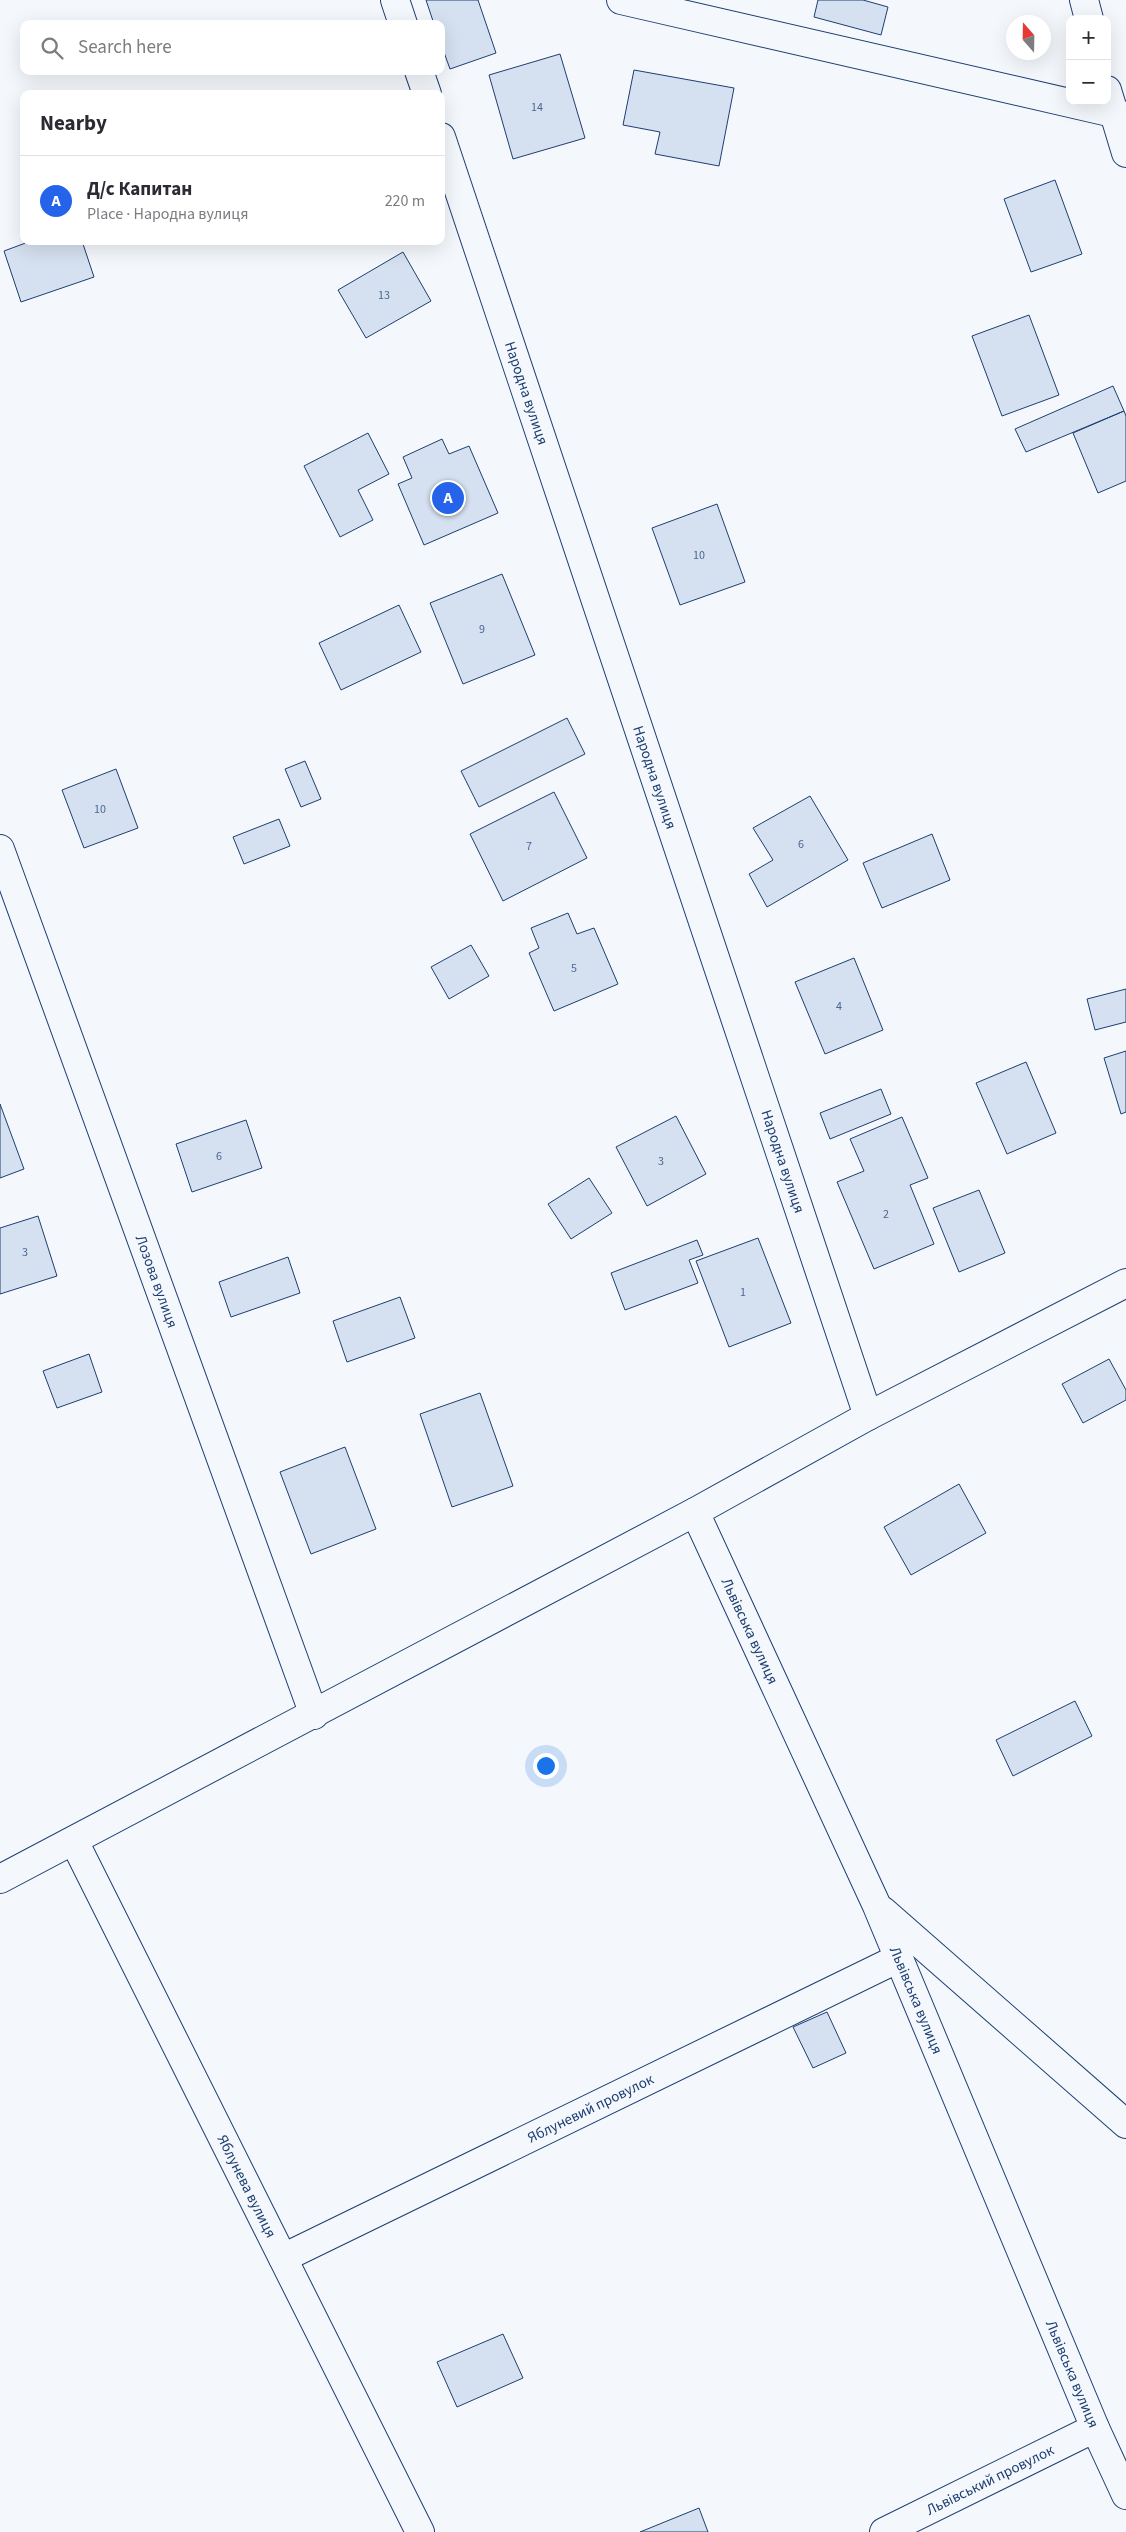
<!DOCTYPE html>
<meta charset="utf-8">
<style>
:root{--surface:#fff;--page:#f2f2f3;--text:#2b2b33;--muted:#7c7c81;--line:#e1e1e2;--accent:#2563eb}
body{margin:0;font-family:"Source Sans 3",sans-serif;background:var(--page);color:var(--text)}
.controls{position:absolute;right:15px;top:15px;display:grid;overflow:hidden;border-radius:10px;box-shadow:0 5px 20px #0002}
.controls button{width:45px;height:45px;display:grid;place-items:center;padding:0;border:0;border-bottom:1px solid var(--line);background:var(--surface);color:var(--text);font:25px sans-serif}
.compass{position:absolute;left:1006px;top:15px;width:45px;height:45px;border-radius:50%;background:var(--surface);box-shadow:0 5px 20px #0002;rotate:340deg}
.you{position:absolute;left:545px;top:1765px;width:18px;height:18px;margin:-12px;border:4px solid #fff;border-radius:50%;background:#1a73e8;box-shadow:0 0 0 8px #1a73e833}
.badge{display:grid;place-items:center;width:32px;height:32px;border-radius:50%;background:var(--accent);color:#fff;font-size:16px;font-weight:700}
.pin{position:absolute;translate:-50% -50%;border:2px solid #fff;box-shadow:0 1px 5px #0006}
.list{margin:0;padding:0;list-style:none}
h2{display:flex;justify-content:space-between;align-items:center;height:65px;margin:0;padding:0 20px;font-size:21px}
h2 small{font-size:16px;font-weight:400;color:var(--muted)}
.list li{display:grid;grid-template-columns:32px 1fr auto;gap:15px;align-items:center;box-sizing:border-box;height:90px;padding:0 20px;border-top:1px solid var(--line)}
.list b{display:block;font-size:19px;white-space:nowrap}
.list p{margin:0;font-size:16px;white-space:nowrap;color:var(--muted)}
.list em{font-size:16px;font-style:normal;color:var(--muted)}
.icon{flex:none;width:28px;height:28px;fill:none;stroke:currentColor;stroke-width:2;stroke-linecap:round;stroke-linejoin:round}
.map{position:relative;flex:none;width:1126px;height:2532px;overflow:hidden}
.search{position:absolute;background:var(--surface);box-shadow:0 5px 20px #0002;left:20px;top:20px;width:425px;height:55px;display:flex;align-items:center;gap:12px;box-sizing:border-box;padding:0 18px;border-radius:10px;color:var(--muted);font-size:19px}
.panel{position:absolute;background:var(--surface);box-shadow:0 5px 20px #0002;left:20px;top:90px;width:425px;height:155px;border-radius:10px}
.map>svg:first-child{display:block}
.building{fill:#d5e0f0;stroke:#1d3f73}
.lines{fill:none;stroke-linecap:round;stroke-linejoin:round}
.street-casing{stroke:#1d3f73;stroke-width:30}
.secondary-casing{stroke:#1d3f73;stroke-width:30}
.street{stroke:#f4f7fb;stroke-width:28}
.secondary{stroke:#f4f7fb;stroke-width:28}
.labels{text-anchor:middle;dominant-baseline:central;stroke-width:4;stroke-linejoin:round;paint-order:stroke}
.number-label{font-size:12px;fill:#4b6792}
.street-label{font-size:15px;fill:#1d3f73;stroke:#f4f7fb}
</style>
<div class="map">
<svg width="1126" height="2532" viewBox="0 0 1126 2532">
<rect width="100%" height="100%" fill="#f4f7fb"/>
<path class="building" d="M426,0H478L496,53L450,69L441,44V24H434Z
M818,0H863L888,7L881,35L814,17Z
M560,54L585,138L513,159L489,75Z
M634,70L734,88L719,166L655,154L660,132L623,125Z
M1055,180L1082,254L1031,272L1004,199Z
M31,241H82L94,277L21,302L4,251Z
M403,252L431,301L366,338L338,290Z
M1029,315L1059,395L1002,416L972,336Z
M1113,386L1124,411L1026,452L1015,429Z
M1124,411L1126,416V481L1098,493L1073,433Z
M368,433L389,474L358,490L373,520L340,537L304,466Z
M442,439L449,454L469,446L498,513L424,545L398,484L412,478L403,457Z
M717,504L745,582L680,605L652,528Z
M502,574L535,655L463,684L430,603Z
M399,605L421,652L341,690L319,643Z
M567,718L585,754L479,807L461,771Z
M305,761L321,799L301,807L285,769Z
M116,769L138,828L84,848L62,790Z
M554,792L587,858L503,901L470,834Z
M810,796L848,860L767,907L749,874L773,860L753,828Z
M279,819L290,846L244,864L233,837Z
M932,834L950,880L882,908L863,863Z
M568,913L577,934L594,928L618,984L554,1011L529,953L539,948L531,928Z
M471,945L489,976L449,999L431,967Z
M854,958L883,1030L825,1054L795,982Z
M1126,989V1022L1095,1030L1087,999Z
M1126,1051V1112L1121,1114L1104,1058Z
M1026,1062L1056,1133L1007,1154L976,1083Z
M881,1089L891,1114L830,1139L820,1113Z
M0,1104L24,1169L0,1178Z
M676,1116L706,1174L647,1206L616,1147Z
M902,1117L928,1178L910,1185L934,1244L874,1269L837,1182L864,1171L850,1139Z
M246,1120L262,1168L192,1192L176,1144Z
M589,1178L612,1213L571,1239L548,1204Z
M979,1190L1005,1253L959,1272L933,1208Z
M38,1216L57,1276L0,1294V1228Z
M758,1238L791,1323L729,1347L696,1261Z
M697,1240L703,1255L689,1260L698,1283L625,1310L611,1273Z
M288,1257L300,1293L231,1317L219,1282Z
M400,1297L415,1338L347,1362L333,1321Z
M89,1354L102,1392L57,1408L43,1371Z
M1109,1359L1126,1390V1400L1083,1423L1062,1384Z
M480,1393L513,1486L452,1507L420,1414Z
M345,1447L376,1529L311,1554L280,1472Z
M959,1484L986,1533L911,1575L884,1527Z
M1075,1701L1092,1736L1013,1776L996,1740Z
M827,2012L846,2053L813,2068L793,2027Z
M503,2334L523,2378L457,2407L437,2362Z
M699,2508L708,2532H640Z"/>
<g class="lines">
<defs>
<g id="street">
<path d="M395,0L403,24"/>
<path d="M621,0L1126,116"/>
<path d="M1084,0L1089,19"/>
<path d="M419,71L427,94"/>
<path d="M1107,90L1126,153"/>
<path id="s1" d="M441,137L868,1416"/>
<path id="s2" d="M0,849L314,1715"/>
<path id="s3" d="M695,1512L877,1906L1095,2428L1126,2495"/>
<path id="s4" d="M74,1841L420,2532"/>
<path d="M883,1911L1126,2124"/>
<path id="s5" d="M283,2258L899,1958"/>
<path id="s6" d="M884,2532L1095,2428"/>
</g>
<path id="secondary" d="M0,1879L695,1512L868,1416L1126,1283"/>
</defs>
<use href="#street" class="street-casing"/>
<use href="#secondary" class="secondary-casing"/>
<use href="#street" class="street"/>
<use href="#secondary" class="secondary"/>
</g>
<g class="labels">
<g class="number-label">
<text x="537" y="107">14</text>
<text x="384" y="295">13</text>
<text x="699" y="555">10</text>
<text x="482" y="629">9</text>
<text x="100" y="809">10</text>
<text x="801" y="844">6</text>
<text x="529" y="846">7</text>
<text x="574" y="968">5</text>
<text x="839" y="1006">4</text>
<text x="219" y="1156">6</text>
<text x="661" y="1161">3</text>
<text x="886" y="1214">2</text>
<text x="25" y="1252">3</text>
<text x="743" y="1292">1</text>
</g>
<g class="street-label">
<text stroke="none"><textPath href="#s1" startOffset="270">Народна вулиця</textPath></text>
<text stroke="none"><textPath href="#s1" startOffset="675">Народна вулиця</textPath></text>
<text stroke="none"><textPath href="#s1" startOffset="1080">Народна вулиця</textPath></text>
<text stroke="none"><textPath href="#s2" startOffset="460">Лозова вулиця</textPath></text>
<text stroke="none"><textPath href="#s3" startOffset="131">Львівська вулиця</textPath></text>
<text stroke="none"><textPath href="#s3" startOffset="536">Львівська вулиця</textPath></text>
<text stroke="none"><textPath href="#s5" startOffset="342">Яблуневий провулок</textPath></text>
<text stroke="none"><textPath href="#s4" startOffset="386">Яблунева вулиця</textPath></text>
<text stroke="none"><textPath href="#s3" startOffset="941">Львівська вулиця</textPath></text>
<text stroke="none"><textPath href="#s6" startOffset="118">Львівський провулок</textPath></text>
</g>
</g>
</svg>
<div class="controls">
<button>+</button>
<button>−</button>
</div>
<svg class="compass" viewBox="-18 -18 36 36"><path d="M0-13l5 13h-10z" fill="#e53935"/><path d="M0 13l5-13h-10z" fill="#7c7c81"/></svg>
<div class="you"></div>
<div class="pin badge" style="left:448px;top:498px">A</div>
<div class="search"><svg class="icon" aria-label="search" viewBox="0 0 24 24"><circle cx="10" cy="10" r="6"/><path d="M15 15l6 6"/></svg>Search here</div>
<section class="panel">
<h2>Nearby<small></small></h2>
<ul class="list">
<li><span class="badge">A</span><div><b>Д/с Капитан</b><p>Place · Народна вулиця</p></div><em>220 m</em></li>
</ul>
</section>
</div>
